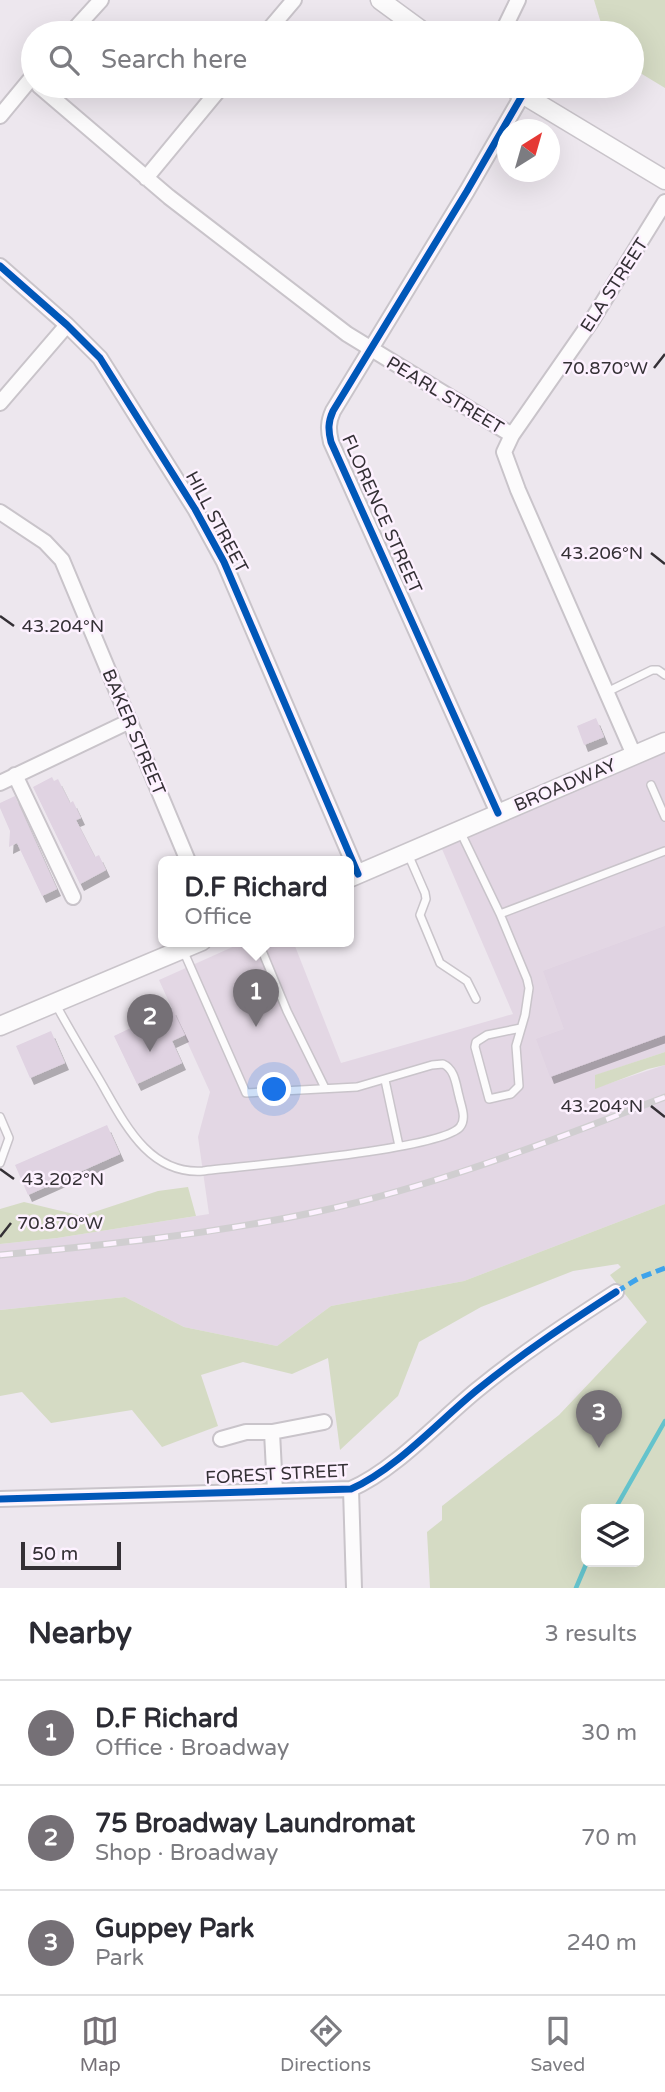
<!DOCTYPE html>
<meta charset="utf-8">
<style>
:root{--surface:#fff;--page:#f7f7f7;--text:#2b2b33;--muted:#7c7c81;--line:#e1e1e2;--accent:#757076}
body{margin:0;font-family:"Varela Round",sans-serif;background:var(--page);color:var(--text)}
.controls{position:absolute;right:21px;bottom:21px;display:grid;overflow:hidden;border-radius:10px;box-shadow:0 7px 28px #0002}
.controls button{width:63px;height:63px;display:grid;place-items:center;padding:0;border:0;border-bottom:2px solid var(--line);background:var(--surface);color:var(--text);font:35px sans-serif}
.compass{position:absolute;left:497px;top:119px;width:63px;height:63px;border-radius:50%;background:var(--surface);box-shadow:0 7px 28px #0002;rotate:37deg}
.scale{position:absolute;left:21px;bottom:18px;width:100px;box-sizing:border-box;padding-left:7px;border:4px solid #343035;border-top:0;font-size:19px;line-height:24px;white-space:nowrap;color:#343035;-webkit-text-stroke:5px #fdf1ff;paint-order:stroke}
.you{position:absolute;left:275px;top:1090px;width:24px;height:24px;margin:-18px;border:5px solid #fff;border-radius:50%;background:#1a73e8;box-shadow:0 0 0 10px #1a73e833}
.badge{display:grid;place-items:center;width:46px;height:46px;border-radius:50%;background:var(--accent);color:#fff;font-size:23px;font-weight:700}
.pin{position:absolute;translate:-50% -58px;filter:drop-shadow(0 2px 4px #0008)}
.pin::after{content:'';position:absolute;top:37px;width:24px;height:21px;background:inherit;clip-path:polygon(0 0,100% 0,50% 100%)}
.popup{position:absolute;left:158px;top:856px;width:196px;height:91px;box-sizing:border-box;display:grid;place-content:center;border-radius:10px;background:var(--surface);filter:drop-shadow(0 2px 5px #0005);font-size:23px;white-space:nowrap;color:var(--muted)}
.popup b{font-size:26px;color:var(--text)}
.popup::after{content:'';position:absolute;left:50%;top:100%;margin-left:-14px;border:14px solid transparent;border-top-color:var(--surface)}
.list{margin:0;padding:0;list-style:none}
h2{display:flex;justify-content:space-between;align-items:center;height:91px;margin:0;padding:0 28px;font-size:30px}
h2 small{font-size:23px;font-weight:400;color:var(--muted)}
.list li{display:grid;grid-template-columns:46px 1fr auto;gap:21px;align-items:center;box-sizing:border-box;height:105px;padding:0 28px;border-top:2px solid var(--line)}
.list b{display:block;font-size:26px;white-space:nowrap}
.list p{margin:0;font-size:23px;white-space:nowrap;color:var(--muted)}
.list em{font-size:23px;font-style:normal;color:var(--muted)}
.icon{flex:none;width:38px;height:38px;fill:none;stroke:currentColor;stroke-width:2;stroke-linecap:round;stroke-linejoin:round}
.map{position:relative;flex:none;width:665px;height:1588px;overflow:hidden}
.search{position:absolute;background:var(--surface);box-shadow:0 7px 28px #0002;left:21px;right:21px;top:21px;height:77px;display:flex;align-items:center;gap:18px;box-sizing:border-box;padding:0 24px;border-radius:38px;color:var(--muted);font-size:26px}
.sheet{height:406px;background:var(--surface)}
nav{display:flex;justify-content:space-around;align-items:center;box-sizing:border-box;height:98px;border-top:2px solid var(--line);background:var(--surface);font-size:19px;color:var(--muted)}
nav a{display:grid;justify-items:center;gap:4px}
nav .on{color:var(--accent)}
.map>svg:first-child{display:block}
.built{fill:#e3d7e4}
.green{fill:#d5dbc4;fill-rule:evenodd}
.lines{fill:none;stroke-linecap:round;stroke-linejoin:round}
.stream{stroke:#64c3cc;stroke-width:4.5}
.building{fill:#e0d3e2;filter:url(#shadow)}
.service-casing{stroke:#c9c4ca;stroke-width:10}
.minor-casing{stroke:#c9c4ca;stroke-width:18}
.tertiary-casing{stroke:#c9c4ca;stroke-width:21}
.service{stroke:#fcfbfc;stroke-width:7}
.minor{stroke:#fcfbfc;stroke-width:14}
.tertiary{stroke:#fcfbfc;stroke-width:18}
.rail-casing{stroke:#d0ced0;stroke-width:7}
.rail{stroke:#fdf1ff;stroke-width:4.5;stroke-dasharray:13;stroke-linecap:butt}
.quiet{stroke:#3ea3eb;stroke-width:5;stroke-dasharray:10 5;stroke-linecap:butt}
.cycleway-casing{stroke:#fdf1ff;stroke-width:11}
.cycleway{stroke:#0057b8;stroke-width:7}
.ticks{fill:none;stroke:#343035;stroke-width:2.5}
.labels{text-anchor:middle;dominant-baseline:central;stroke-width:5;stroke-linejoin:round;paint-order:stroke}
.street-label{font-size:18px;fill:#343035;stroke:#fdf1ff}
.ticks-label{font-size:18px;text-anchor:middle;fill:#343035;stroke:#fdf1ff;stroke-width:5;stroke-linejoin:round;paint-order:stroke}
</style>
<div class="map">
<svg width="665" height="1588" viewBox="0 0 665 1588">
<defs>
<filter id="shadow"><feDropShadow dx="4" dy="7" stdDeviation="0" flood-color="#0004"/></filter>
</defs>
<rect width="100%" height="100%" fill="#ede7ee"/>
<path class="built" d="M665,753V1052L596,1075L595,1088L665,1065V1204L464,1281L331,1306L277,1346L184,1327L125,1297L0,1310V1244L57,1238L209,1214L198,1137L210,1092L159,980L246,941H293L341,1063L513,1014L442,849L512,816Z"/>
<path class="green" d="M594,0H665V88L632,68V33H604Z
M665,1052V1065L648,1069L595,1089V1075Z
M188,1187L196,1216L57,1238L0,1244V1209L24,1202L82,1216L158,1191Z
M665,1204V1588H430L427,1532L442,1520V1506L559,1415L647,1322L610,1275L621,1267L618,1264L573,1271L481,1307L419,1342L398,1396L340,1450L328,1358L292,1374L243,1362L201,1375L218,1426L162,1447L132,1410L51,1423L22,1392L0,1396V1310L125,1297L184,1327L277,1346L331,1306L464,1281ZM586,1509H639V1562H586Z"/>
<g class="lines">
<path class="stream" d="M615,1509L665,1421
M576,1588L587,1562"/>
</g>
<path class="building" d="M596,718L604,737L584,745L577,726Z
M52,777L54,781L58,779L70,803L73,801L81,818L76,820L95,857L99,855L106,870L80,884L33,787Z
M15,796L57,889L42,896L17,843L9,847L10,831L0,808V803Z
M665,926V1035L550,1077L536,1039L564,1029L543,971Z
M172,1008L185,1035L172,1041L182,1063L137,1084L114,1036Z
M51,1031L65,1063L30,1078L16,1046Z
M107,1125L120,1154L28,1195L15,1165Z"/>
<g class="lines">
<defs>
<path id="service" d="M607,692L652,670H658L665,675
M651,785L665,817
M460,831L500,914L665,851
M408,854L425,893L426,899L420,915L440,963L467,981L476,999
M500,914L527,979L529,988L525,1015L516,1046L519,1086L511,1094L489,1099L475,1047L476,1042L487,1035L521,1028
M258,941L287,1011L325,1088
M55,1003C69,1029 84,1054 99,1079C123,1120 147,1175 203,1171C242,1166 441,1150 460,1127C467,1118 461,1106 459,1096C456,1085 455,1069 443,1064L432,1065L357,1087L246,1093L183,950
M385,1080L399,1146
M0,1117L9,1138L0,1163"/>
<path id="minor" d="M71,33L101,0
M266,33L294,0
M502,33L518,0
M39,86L169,197L347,334L512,435
M0,116L33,76
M146,178L222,86
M0,266L67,325L100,358L195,509L224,562L358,874
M0,403L67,325
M0,512L45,542L62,560L188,861
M634,755L518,490L504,452L512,435L592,320L665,202
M15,775L73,897
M0,783L130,721
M498,813L331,442C328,430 328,422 333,411L467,191L523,94
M272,1432L324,1422
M221,1439L246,1432H272L275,1491
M351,1489L354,1588
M0,1499L351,1489C395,1470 439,1421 477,1390C521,1354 568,1323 616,1292"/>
<path id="tertiary" d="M380,0L425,33
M509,86L665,180
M349,878L665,742
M0,1026L202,941"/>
</defs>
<use href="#service" class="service-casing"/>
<use href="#minor" class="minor-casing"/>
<use href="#tertiary" class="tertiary-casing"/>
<use href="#service" class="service"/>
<use href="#minor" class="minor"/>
<use href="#tertiary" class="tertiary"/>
<defs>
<path id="rail" d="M0,1255C105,1245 213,1234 316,1212C436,1186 551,1141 665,1097"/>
</defs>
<use href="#rail" class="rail-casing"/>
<use href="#rail" class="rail"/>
<path class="quiet" d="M616,1292L639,1278L665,1268"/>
<defs>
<path id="cycleway" d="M0,266L67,325L100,358L195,509L224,562L358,874
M498,813L331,442C328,430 328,422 333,411L467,191L523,94
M0,1499L351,1489C395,1470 439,1421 477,1390C521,1354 568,1323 616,1292"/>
</defs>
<use href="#cycleway" class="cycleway-casing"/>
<use href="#cycleway" class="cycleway"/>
</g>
<path class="ticks" d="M654,368L665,354M651,553L665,564M0,616L14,626M651,1106L665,1117M0,1169L14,1179M0,1237L11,1223"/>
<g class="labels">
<g class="street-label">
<text transform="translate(614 285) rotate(-57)">ELA STREET</text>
<text transform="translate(445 395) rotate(31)">PEARL STREET</text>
<text transform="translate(382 514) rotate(66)">FLORENCE STREET</text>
<text transform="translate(217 522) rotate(62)">HILL STREET</text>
<text transform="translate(134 732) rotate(67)">BAKER STREET</text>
<text transform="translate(565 785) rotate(-23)">BROADWAY</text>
<text transform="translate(277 1474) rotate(-3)">FOREST STREET</text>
</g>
</g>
<g class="ticks-label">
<text x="605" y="374">70.870°W</text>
<text x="602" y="559">43.206°N</text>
<text x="63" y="632">43.204°N</text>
<text x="602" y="1112">43.204°N</text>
<text x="63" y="1185">43.202°N</text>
<text x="60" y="1229">70.870°W</text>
</g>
</svg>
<div class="controls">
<button><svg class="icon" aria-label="layers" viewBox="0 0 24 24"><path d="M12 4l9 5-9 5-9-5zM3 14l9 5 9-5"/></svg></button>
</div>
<svg class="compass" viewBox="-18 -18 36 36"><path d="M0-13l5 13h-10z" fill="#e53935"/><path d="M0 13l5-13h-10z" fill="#7c7c81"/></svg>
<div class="scale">50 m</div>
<div class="you"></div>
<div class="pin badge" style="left:256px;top:1027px">1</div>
<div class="popup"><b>D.F Richard</b>Office</div>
<div class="pin badge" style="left:150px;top:1052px">2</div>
<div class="pin badge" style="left:599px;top:1448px">3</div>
<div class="search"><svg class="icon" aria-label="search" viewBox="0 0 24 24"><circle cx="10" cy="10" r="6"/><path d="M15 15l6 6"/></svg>Search here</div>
</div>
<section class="sheet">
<h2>Nearby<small>3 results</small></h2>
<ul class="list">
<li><span class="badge">1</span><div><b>D.F Richard</b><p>Office · Broadway</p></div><em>30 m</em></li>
<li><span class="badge">2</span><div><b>75 Broadway Laundromat</b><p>Shop · Broadway</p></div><em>70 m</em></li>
<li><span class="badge">3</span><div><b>Guppey Park</b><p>Park</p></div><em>240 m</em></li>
</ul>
</section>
<nav>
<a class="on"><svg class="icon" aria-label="map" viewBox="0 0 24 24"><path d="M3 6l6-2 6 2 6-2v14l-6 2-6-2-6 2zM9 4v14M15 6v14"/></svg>Map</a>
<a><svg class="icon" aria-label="directions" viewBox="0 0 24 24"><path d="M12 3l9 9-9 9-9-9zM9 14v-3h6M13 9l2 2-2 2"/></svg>Directions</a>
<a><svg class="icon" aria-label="saved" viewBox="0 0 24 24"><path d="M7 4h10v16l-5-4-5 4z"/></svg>Saved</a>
</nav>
